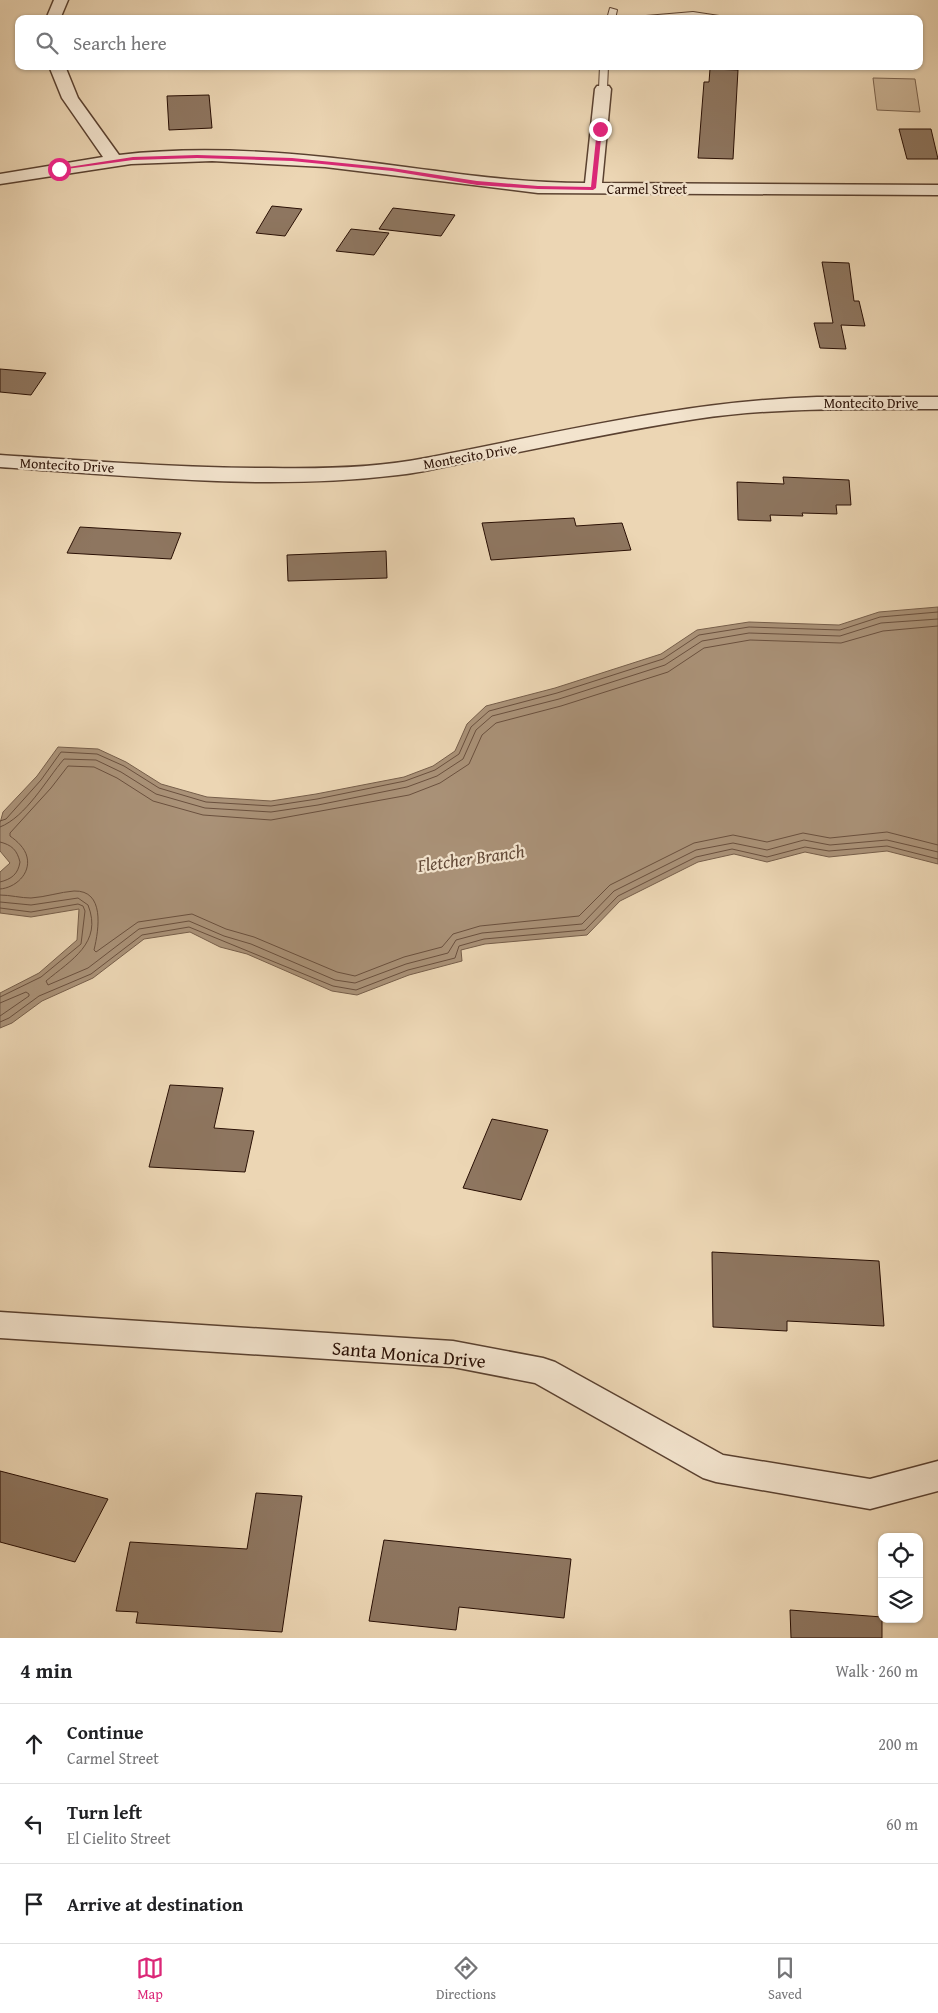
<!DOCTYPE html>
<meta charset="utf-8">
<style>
:root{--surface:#fff;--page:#f2f2f2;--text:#202124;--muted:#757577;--line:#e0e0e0;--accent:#db2777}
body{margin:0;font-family:"Gentium Book Plus",serif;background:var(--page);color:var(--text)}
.controls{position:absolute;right:15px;bottom:15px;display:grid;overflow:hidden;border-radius:10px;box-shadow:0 1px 4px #0004}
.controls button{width:45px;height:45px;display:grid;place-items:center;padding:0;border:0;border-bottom:1px solid var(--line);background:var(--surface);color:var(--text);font:25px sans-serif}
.stop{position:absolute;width:15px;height:15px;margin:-11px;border:4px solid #db2777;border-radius:50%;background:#fff}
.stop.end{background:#db2777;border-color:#fff;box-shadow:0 1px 5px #0008}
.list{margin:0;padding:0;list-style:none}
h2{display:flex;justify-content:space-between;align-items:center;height:65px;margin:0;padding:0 20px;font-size:21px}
h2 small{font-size:16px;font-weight:400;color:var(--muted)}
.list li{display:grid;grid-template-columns:32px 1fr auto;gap:15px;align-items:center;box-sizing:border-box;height:80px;padding:0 20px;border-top:1px solid var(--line)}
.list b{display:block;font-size:19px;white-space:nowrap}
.list p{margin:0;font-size:16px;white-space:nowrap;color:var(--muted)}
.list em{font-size:16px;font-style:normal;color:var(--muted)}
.icon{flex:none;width:28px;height:28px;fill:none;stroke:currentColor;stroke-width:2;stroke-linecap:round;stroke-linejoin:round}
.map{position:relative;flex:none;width:938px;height:1638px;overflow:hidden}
.search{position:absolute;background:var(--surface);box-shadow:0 1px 4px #0004;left:15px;right:15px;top:15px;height:55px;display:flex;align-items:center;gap:12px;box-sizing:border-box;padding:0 18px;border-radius:10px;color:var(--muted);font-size:19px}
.sheet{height:305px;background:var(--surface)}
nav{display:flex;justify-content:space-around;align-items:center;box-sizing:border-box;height:70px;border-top:1px solid var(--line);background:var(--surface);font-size:14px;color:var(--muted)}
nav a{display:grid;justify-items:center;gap:2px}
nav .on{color:var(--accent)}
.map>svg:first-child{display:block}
.green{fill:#cbb496;stroke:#7a624d}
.water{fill:#aa9278;stroke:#765e4a}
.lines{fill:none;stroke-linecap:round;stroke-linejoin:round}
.shore{stroke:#6a503e;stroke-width:1}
.building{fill:#8e7660;stroke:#290f04}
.lane-casing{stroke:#5a4130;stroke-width:2}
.street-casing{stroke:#5a4130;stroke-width:3}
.lane{fill:#f3e4ce;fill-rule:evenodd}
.street{fill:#f3e4ce;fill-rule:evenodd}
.route{fill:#db2777}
.labels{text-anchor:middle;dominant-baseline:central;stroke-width:4.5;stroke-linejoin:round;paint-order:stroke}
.far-street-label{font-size:14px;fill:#290f04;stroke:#f3e4ce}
.water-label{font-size:18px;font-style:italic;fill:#634a38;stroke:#f3e4ce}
.near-street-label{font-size:19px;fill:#290f04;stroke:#f3e4ce}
</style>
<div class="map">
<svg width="938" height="1638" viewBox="0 0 938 1638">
<rect width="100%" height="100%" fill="#ecd6b4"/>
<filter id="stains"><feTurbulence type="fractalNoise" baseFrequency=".004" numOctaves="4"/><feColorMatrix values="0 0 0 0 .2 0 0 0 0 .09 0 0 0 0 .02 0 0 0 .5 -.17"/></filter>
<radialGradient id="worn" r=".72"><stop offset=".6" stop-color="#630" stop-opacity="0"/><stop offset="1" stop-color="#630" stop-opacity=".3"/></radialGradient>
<path class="green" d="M873,78L915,79L920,112L877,110Z"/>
<path class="water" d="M938,607V864L887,851L829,857L805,852L767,862L734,854L698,862L620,901L587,935L485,944L461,950L462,961L409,975L357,995L332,991L247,954L220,947L190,932L144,939L93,978L42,1001L12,1023L0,1028V993L39,973L77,940L79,909L31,917L0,913V872L10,863L0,851V823L3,812L37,776L58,747L98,749L126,762L161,784L207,797L271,801L316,794L404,777L433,766L455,751L467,724L486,706L555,688L661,654L697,630L749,622L839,625L879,612Z"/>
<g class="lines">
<path class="shore" d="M0,821L6,819L41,780L61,752L97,754L124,766L159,788L206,802L271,806L317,799L405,781L435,770L459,754L471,727L489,711L557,693L663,659L699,635L749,627L840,630L880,617L938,612
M0,827C26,817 46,780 64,759L96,760L121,772L156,794L205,808L271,812L318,805L407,787L437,776L463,759L476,730L492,716L559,699L665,665L702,641L749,633L840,636L881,623L938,619
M0,842C12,845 17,850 20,862C18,874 12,879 0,882
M0,889C15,888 31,874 27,857C25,848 17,841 10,836V833L51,788L68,766L94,767L117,778L153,801L203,815L271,820L409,795L440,783L469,764L482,735L496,723L561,706L668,672L704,648L750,640L841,643L883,631L938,626
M0,895C10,895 21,898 31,898C46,897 60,892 74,891C105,890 99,929 94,950L96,952L138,922L192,914L226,929L254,937L337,972L355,976L404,957L442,947L453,934L480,926L579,916L610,885L694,843L733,835L767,842L803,833L830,838L887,832L938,845
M0,902L31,905L78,898L88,905C103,943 71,960 46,981L48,985L88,968L139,929L189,921L224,936L251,944L335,980L355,983L406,964L448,953L456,940L482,933L582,924L614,891L696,850L733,843L767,850L804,840L830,845L887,840L938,852
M0,908L31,912L78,904L83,906L85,911L81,944L41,977L0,997
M0,1003L26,992L29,994V996L0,1016
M0,1022L9,1018L39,996L91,974L142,935L189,927L333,986L356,990L408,970L455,958L459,946L484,939L585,930L618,896L696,857L732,849L767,857L805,847L829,851L887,846L938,859"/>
</g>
<path class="building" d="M710,69L738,70L733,159L698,158L704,82H709Z
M209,95L212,128L169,130L167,96Z
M899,129H931L938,159H907Z
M272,206L302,209L285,236L256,233Z
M393,208L455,215L441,236L379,229Z
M351,229L389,233L374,255L336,251Z
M822,262L849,263L854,301H859L865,326L841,325L846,349L820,348L814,323H833Z
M0,369L46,373L31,395L0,392Z
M783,477L849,480L851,505H836L837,514L802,513L803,516L770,515L771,521L738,520L737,482L784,484Z
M574,518L576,526L622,523L631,550L491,560L482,523Z
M80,527L181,533L171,559L67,553Z
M386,551L387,578L288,581L287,555Z
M170,1085L223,1088L214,1128L254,1131L245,1172L149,1167Z
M492,1119L548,1130L521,1200L463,1188Z
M712,1252L879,1261L884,1326L787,1321V1331L713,1327Z
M0,1471L108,1499L75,1562L0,1542Z
M256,1493L302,1496L282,1632L136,1623L138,1612L116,1611L130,1542L247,1549Z
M384,1540L571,1559L564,1618L459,1607L456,1630L369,1621Z
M790,1610L882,1617V1638H791Z"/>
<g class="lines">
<defs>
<path id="lane" d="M610,8L617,10L615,19H607Z
M693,12L739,19L693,16L630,19L634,17Z
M600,66H608L607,89L603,91L599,89Z"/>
<path id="street" d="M54,0H68L60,19H46Z
M49,66H65L78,98L119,155C187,147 256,150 324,157C411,166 497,183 585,183L595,89L597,86H609L611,89L602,183L938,185V195L538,193L325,167L212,161L131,164L0,184V174L103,157L62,98Z
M817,397H938V409C857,409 777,407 696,419C618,431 541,448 463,463C442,467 420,473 398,475C266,491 132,476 0,467V455C90,461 180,468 270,468C322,469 375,468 426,458C556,433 685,401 817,397Z
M0,1312L453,1341L543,1358L555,1362L723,1455L870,1479L938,1461V1491L870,1509L716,1482L703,1478L535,1383L453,1367L0,1338Z"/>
</defs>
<use href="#lane" class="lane-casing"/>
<use href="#street" class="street-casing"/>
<use href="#lane" class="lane"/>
<use href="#street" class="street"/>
</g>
<path class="route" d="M600,127L602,129L596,188L593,190L538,189L477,185L392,171L292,161L197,158L133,160L59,170L56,169L133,157L197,155L292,158L392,168L477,181L538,186L591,187L597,129Z"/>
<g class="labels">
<g class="far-street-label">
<text x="647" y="189">Carmel Street</text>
<text x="871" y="403">Montecito Drive</text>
<text transform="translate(470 456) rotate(-10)">Montecito Drive</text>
<text transform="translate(67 465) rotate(3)">Montecito Drive</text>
</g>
<g class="water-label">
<text transform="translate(471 858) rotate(-8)">Fletcher Branch</text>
</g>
<g class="near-street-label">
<text transform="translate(409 1354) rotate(5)">Santa Monica Drive</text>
</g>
</g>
<rect width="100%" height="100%" filter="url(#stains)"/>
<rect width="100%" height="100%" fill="url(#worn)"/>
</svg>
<div class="controls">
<button><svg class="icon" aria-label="locate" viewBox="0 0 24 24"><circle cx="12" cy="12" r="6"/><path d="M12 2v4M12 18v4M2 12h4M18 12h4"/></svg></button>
<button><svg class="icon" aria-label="layers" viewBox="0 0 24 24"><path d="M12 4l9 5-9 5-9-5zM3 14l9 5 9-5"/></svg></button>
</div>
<div class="stop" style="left:59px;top:169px"></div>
<div class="stop end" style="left:600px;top:129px"></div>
<div class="search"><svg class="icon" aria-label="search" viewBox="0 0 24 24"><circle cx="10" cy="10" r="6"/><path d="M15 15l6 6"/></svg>Search here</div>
</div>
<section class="sheet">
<h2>4 min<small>Walk · 260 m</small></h2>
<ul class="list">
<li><svg class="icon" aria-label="ahead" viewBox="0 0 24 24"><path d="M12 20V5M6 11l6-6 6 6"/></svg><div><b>Continue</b><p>Carmel Street</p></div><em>200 m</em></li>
<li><svg class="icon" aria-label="left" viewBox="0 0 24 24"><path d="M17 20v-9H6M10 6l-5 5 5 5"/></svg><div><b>Turn left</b><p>El Cielito Street</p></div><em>60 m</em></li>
<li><svg class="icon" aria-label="arrive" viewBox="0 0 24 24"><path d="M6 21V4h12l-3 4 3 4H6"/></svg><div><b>Arrive at destination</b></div></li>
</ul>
</section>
<nav>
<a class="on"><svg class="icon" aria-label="map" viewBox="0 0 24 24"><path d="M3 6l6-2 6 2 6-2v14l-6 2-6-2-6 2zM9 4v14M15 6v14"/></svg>Map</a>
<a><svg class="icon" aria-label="directions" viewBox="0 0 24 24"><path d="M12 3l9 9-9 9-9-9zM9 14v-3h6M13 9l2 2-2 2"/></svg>Directions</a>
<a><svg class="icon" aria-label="saved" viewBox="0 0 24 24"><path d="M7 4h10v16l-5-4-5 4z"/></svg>Saved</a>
</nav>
